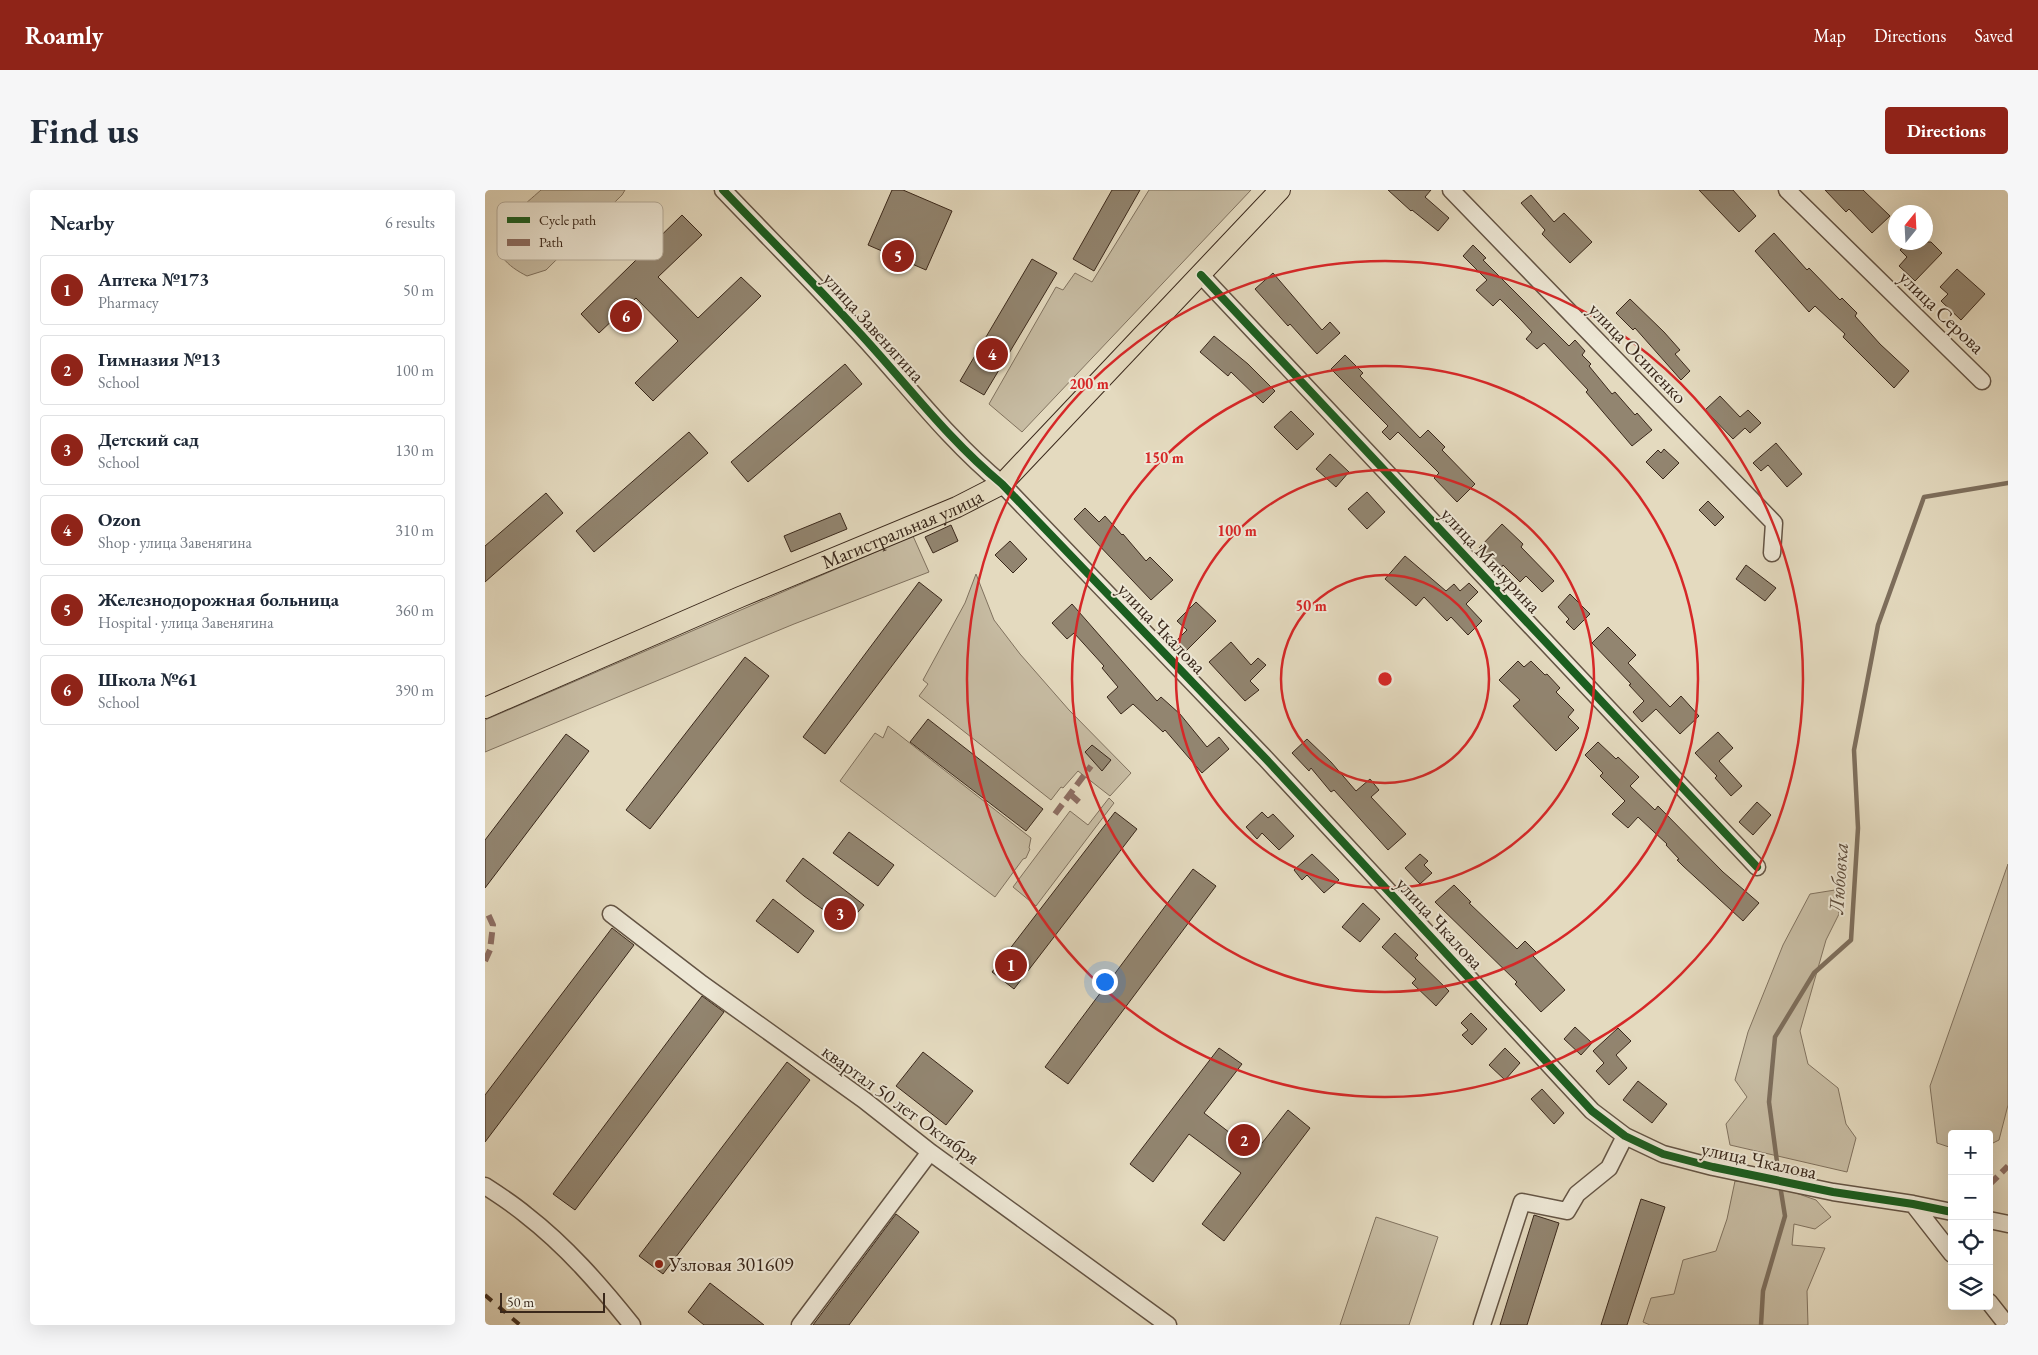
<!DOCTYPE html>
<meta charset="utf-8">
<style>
:root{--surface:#fff;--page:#f6f6f7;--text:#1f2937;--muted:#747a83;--line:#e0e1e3;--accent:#8f2418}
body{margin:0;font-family:"EB Garamond",serif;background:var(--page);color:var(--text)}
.controls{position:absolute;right:15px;bottom:15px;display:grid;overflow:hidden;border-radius:5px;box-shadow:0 5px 20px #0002}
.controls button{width:45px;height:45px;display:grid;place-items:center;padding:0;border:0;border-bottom:1px solid var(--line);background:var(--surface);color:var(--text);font:25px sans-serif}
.compass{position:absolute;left:1403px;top:15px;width:45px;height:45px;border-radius:50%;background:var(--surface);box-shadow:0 5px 20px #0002;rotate:18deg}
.scale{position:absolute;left:15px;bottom:12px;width:105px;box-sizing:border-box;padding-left:5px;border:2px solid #3a281b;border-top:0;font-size:14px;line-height:18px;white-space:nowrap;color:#3a281b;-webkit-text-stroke:4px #ede7d5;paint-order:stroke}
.you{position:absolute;left:619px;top:791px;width:18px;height:18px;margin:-12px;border:4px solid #fff;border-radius:50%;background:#1a73e8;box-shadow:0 0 0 8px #1a73e833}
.badge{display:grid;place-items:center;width:32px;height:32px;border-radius:50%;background:var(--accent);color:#fff;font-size:16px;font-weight:700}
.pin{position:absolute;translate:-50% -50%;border:2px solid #fff;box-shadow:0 1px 5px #0006}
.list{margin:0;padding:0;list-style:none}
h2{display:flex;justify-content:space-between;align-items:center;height:65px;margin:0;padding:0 20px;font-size:21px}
h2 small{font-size:16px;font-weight:400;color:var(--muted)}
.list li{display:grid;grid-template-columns:32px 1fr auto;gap:15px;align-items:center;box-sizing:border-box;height:70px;margin:0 10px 10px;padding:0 10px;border:1px solid var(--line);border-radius:5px}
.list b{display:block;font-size:19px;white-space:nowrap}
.list p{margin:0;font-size:16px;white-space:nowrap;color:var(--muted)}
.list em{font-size:16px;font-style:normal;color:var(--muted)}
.icon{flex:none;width:28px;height:28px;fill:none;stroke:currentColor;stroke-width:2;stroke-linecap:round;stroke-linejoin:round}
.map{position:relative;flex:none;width:1523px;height:1135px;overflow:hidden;border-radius:5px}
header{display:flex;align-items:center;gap:30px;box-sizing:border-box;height:70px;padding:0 25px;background:var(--accent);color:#fff}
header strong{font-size:24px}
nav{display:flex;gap:28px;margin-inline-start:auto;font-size:18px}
.intro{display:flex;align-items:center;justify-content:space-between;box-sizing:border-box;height:120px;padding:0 30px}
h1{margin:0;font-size:35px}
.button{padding:12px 22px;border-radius:5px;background:var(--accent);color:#fff;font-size:18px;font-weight:700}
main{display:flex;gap:30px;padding:0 30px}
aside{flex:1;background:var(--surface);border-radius:5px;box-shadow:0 5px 20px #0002}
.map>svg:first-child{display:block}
.green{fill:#c7bca3;stroke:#80725f}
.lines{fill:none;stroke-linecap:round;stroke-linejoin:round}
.stream{stroke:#7d6e5c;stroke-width:4.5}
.building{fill:#928570;stroke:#3a281b}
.minor-casing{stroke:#645444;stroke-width:19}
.major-casing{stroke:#3a281b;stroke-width:22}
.minor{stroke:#ede7d5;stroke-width:16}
.major{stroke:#e4dabf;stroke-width:20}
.rail{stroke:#3a281b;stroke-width:4;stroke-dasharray:9 9;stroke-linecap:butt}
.quiet{stroke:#8d6e63;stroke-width:6;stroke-dasharray:12 6;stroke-linecap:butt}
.cycleway-casing{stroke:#ede7d5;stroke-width:11}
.cycleway{stroke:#1b5e20;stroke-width:8}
.ring{fill:none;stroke:#d62828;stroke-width:2.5}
.poi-dot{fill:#8f2418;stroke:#ede7d5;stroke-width:2}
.labels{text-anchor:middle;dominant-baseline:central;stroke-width:4;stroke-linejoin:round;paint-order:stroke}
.street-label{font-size:20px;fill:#3a281b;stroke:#ede7d5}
.poi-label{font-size:20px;fill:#3a281b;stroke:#ede7d5;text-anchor:start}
.water-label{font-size:21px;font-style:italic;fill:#5c4b3b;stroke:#ede7d5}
.key{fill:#ede7d5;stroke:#b7ae9d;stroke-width:1}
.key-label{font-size:14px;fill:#3a281b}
.centre{fill:#d62828;stroke:#ede7d5;stroke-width:2.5}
.ring-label{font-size:15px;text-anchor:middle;font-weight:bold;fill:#d62828;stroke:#ede7d5;stroke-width:4;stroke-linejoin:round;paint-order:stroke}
</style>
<header>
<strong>Roamly</strong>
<nav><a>Map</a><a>Directions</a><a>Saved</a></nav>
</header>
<div class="intro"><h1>Find us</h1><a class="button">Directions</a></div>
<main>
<aside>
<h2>Nearby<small>6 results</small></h2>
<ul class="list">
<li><span class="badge">1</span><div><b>Аптека №173</b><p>Pharmacy</p></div><em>50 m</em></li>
<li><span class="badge">2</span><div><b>Гимназия №13</b><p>School</p></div><em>100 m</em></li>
<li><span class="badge">3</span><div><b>Детский сад</b><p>School</p></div><em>130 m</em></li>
<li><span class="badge">4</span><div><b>Ozon</b><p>Shop · улица Завенягина</p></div><em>310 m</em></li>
<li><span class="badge">5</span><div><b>Железнодорожная больница</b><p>Hospital · улица Завенягина</p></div><em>360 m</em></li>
<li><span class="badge">6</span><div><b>Школа №61</b><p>School</p></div><em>390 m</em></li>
</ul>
</aside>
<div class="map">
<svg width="1523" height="1135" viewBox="0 0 1523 1135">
<rect width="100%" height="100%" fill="#e4dabf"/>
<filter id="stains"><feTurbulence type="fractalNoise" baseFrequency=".004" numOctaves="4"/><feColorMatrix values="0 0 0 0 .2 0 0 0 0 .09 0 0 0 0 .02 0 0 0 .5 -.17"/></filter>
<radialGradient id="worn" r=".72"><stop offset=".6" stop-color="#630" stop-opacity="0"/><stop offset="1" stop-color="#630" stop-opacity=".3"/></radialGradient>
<path class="green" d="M56,0H140L137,5L61,80L42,86C24,77 3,61 17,38C22,29 47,8 56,0Z
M664,0H766L537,242L504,214L571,97L578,100L590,83L607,92Z
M428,346L444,382L309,434L0,562V530Z
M491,384L509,430L535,464L584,520L646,583L625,606L593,581L578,598L576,597L566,610L434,506L443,494L438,490L480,413Z
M403,536L546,648L544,658L545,659L541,668L538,669L510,707L355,591L390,543L398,548Z
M624,608L629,613L551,716L528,697L585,621L603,635Z
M1523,674V915L1514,950L1504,955V944H1467V958L1452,953L1445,896Z
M1350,700L1354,724L1341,750L1315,841L1323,874L1353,898L1361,934L1371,948L1362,982L1245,955L1241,934L1262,907L1250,890L1263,842L1298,755L1325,704Z
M1250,991L1288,995L1331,1010L1346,1027L1330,1039L1309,1034L1307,1055L1340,1058L1322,1101L1323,1135H1165L1158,1132L1166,1108L1189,1104L1198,1070L1231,1061L1242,1029Z
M891,1027L953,1047L924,1135H855Z"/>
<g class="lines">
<path class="stream" d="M1294,987L1284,912L1290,847L1329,783L1366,750L1373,638L1369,560L1393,435L1439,307L1523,293
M1276,1135L1278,1101L1300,1026L1295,995"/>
</g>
<path class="building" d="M407,0H418L467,21L441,80L383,55Z
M627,0H655L609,81L588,69Z
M903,0H946L940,7L964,28L953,41L927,20L926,21Z
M1214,0H1248L1271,26L1254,42Z
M1340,0H1378L1405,26L1387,43L1364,19L1361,22Z
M1046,5L1069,32L1079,23L1107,52L1085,73L1057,44L1060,40L1036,13Z
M197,25L217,45L173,87L213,128L256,87L276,106L168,211L150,193L193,151L151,108L114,143L96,124Z
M1289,43L1322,80L1324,78L1355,110L1357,108L1372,123L1370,126L1395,154L1424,181L1409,198L1358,147L1360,144L1330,116L1324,122L1270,61Z
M1422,52H1446L1457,63L1430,91L1414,76L1422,67L1415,60Z
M988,55L1001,68L998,70L1084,156L1090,150L1100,161L1097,165L1106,174L1104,176L1127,204L1130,202L1150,225L1152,223L1167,240L1147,256L1101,202L1103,200L1059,153L1052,159L1041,149L1047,142L1036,130L1015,109L1008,116L991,100L1002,90L978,66Z
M547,69L572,83L499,205L475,191Z
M1472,79L1500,104L1476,130L1456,111L1463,104L1455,97Z
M788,83L837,140L845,132L855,143L832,164L805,134L803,136L770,99Z
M1145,109L1179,142L1195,160L1190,164L1205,181L1196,190L1150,138L1148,140L1131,123Z
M729,146L763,174L790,201L778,213L746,182L743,186L715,162Z
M860,165L878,183L875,186L935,248L943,240L960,257L957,260L990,294L972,312L949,288L954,283L913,242L905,250L897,242L903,236L846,179Z
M360,174L377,194L263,292L246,272Z
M1235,206L1255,227L1263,220L1276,233L1265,243L1260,238L1248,249L1220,220Z
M806,221L829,244L812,260L789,237Z
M204,242L223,263L109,362L91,341Z
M1291,253L1317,284L1302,297L1283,275L1276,281L1268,273Z
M1179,259L1194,273L1178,289L1161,272L1173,260L1176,263Z
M845,264L864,282L851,297L831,279Z
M882,302L900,322L882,339L863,319Z
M61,303L78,323L0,392V356Z
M1223,311L1239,327L1230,336L1214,320Z
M600,318L614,332L620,326L637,345L638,344L661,371L665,367L688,390L666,410L589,329Z
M355,323L362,339L306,362L299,346Z
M1017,334L1038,354L1036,357L1069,391L1057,402L1041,386L1035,392L1018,375L1016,378L994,358Z
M466,335L473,351L448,363L440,347Z
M525,351L542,369L528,383L510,365Z
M920,366L961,401L969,394L975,401L984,393L993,402L981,414L997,431L983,445L966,427L962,431L939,407L931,416L900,389Z
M1261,375L1291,398L1280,411L1251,389Z
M434,392L457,410L340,564L318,547Z
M1085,404L1105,424L1089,440L1081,432L1084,429L1073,417Z
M711,412L731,431L701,461L691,451L702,440L692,431Z
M587,414L672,511L676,507L695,524L722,557L734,547L744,559L717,583L680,540L678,542L648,514L636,524L622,507L633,497L617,478L619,476L589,443L582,449L567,433Z
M1123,437L1151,465L1143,473L1185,517L1196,506L1214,526L1195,544L1171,519L1157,532L1148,522L1159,511L1144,495L1146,494L1107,453Z
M746,452L766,475L773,468L781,475L765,491L774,500L760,511L724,472Z
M260,467L284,486L165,639L141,620Z
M1033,471L1039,477L1046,471L1060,485L1062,484L1075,498L1071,502L1089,520L1083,527L1094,538L1071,561L1028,516L1035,510L1014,490Z
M443,529L558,619L541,641L425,552Z
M1233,542L1248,558L1234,571L1257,596L1246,606L1230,588L1232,586L1210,563Z
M81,544L104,561L0,698V650Z
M822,549L846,572L871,601L885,589L894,600L886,607L921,644L903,660L849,600L846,602L826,578L824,581L807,563Z
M1113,552L1131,569L1133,567L1154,587L1145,596L1170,620L1173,616L1238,682L1274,713L1258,731L1198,676L1192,670L1194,669L1181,655L1182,654L1153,627L1143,638L1127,624L1140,611L1115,586L1118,583L1100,565Z
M607,555L626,570L617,581L600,562Z
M1272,612L1286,625L1268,645L1254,632Z
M630,622L652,639L529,799L507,782Z
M777,622L783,628L788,624L809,646L794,660L777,643L772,649L761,637Z
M364,642L409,675L393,696L348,663Z
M827,664L854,690L839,703L822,685L817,690L809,680Z
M935,664L943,671L939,675L947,683L935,694L920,678Z
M318,668L379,715L361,736L319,706L301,691Z
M708,679L731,696L583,894L560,877Z
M969,695L986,712L984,713L1032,759L1040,751L1051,762L1048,766L1080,800L1056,822L1030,794L1032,792L950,712Z
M288,709L329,741L313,763L271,731Z
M878,713L895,729L875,752L857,737Z
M127,738L149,755L0,952V905Z
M910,743L933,765L930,768L964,801L951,816L927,793L931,789L897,757Z
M217,806L239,822L90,1020L68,1004Z
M986,823L1002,839L987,855L977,845L983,840L976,833Z
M1090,837L1107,853L1096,865L1079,849Z
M1133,838L1146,851L1131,865L1142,878L1124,895L1111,881L1119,873L1108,861Z
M734,858L757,874L719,923L770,962L803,920L825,938L739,1051L717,1034L756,983L704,944L668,992L645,974Z
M1020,858L1035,873L1020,890L1004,875Z
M438,862L488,901L461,935L411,896Z
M302,872L325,890L178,1084L154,1066Z
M1153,891L1182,914L1167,933L1138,910Z
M1057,899L1079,923L1069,934L1046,909Z
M1156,1009L1180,1017L1142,1135H1116Z
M411,1024L434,1042L364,1135H328Z
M1049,1025L1074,1033L1042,1135H1015Z
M225,1093L279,1135H219L203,1122Z"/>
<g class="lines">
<defs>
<path id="minor" d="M238,0C281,45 326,90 369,137C418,189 461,248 517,294L781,569L1107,921L1140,946L1178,964L1228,977L1348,1002L1428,1014L1467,1022
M966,0L1289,333L1287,363
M1302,0L1497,191
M716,85L1272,677
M126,724L217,794L379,910L445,962L683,1135
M0,996C14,1005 28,1014 41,1025C81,1056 115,1095 147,1135
M1428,1014L1467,1064
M1504,1030L1523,1034
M1504,1112L1522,1135
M315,1135L445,962
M997,1135L1037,1012L1082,1021L1092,1004L1124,978L1140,946"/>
<g id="major">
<path id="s1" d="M0,518L255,407L472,317L517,294L795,0"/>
</g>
</defs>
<use href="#minor" class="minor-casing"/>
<use href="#major" class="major-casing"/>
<use href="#minor" class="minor"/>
<use href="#major" class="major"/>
<path class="rail" d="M0,1105L35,1135"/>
<path class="quiet" d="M585,604L595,613
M570,624L606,576
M0,771L5,760L8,735L3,724
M1504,995L1523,976"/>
<defs>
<path id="cycleway" d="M238,0C281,45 326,90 369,137C418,189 461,248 517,294L781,569L1107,921L1140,946L1178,964L1228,977L1348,1002L1428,1014L1467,1022
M716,85L1272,677"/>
</defs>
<use href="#cycleway" class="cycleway-casing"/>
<use href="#cycleway" class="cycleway"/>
</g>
<g class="ring">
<circle cx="900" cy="489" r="104"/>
<circle cx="900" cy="489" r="209"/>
<circle cx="900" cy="489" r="313"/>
<circle cx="900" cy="489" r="418"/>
</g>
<circle class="poi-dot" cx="174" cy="1074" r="5"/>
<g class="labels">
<g class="street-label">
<text transform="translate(1457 122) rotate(44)">улица Серова</text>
<text transform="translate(389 137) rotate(48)">улица Завенягина</text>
<text transform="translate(1153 163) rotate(46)">улица Осипенко</text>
<text stroke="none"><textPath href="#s1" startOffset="454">Магистральная улица</textPath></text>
<text transform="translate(1006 370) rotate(47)">улица Мичурина</text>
<text transform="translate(677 438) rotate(46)">улица Чкалова</text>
<text transform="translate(955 733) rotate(47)">улица Чкалова</text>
<text transform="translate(416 914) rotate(36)">квартал 50 лет Октября</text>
<text transform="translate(1274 970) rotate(12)">улица Чкалова</text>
</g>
<g class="poi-label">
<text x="184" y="1074">Узловая 301609</text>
</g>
<g class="water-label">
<text transform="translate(1353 688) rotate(-86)">Любовка</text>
</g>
</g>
<rect x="12" y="12" width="166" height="58" rx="8" class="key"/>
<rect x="22" y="27" width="23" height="6" fill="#1b5e20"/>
<rect x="22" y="49" width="23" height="7" fill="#8d6e63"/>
<g class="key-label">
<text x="54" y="35">Cycle path</text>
<text x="54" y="57">Path</text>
</g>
<circle cx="900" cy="489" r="8" class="centre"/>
<g class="ring-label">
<text x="604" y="199">200 m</text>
<text x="679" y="273">150 m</text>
<text x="752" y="346">100 m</text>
<text x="826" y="421">50 m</text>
</g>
<rect width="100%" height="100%" filter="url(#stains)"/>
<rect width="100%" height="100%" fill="url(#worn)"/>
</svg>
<div class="controls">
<button>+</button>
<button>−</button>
<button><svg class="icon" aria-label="locate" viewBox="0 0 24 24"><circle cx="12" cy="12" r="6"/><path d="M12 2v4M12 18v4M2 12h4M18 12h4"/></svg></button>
<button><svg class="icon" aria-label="layers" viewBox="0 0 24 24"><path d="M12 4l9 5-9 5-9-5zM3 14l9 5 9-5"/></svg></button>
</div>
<svg class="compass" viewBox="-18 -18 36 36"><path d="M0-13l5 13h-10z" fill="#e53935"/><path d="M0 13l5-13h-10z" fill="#747a83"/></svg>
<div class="scale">50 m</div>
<div class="you"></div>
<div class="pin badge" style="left:526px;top:775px">1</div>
<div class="pin badge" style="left:759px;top:950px">2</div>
<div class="pin badge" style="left:355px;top:724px">3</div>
<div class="pin badge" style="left:507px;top:164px">4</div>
<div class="pin badge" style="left:413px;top:66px">5</div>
<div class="pin badge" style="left:141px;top:126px">6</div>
</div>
</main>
